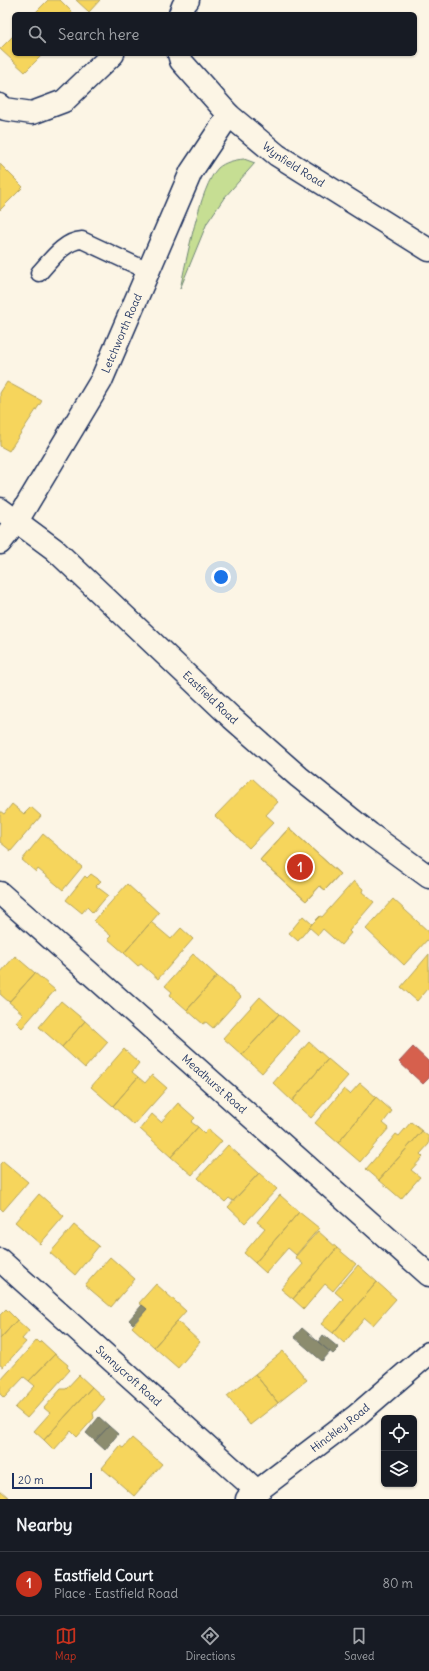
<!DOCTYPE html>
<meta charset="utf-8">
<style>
:root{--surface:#171b24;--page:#242831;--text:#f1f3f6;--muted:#9ea1a6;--line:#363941;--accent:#c8321e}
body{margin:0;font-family:Delius,sans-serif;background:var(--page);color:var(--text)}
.controls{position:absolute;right:12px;bottom:12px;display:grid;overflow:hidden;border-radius:6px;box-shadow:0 1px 3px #0004}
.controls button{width:36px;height:36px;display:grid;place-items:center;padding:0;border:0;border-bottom:1px solid var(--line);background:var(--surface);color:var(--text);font:20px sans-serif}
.scale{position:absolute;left:12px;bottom:10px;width:80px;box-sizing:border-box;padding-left:4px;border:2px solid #1b2f5e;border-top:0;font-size:11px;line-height:14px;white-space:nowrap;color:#1b2f5e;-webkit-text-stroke:3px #fcf5e5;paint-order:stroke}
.you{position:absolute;left:221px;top:577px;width:14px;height:14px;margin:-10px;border:3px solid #fff;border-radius:50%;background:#1a73e8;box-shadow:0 0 0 6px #1a73e833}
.badge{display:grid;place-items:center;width:26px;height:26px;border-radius:50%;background:var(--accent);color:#fff;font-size:13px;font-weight:700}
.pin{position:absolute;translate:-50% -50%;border:2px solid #fff;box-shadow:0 1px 4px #0006}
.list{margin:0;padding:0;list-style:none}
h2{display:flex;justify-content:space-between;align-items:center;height:52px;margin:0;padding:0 16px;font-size:17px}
h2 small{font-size:13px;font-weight:400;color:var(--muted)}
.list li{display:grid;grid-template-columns:26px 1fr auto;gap:12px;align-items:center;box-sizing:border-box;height:64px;padding:0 16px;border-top:1px solid var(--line)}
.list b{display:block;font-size:15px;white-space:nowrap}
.list p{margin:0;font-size:13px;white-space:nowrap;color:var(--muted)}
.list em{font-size:13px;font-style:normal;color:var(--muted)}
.icon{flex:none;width:22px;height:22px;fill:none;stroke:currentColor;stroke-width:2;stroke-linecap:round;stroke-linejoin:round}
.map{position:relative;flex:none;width:429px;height:1499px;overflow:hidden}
.search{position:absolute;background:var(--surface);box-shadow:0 1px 3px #0004;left:12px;right:12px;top:12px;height:44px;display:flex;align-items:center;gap:10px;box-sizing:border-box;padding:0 14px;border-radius:6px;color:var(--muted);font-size:15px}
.sheet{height:116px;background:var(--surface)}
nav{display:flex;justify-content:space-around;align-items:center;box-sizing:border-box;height:56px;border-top:1px solid var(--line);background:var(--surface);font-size:11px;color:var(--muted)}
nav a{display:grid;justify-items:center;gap:2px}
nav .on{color:var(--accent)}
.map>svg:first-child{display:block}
.green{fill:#c6de93;stroke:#708678}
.homes{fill:#f6d55c;stroke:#b4a35d}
.shops{fill:#d6604d;stroke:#9e5152}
.industry{fill:#8c8c6e;stroke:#6a7069}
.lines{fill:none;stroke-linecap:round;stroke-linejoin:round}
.lane-casing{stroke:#1b2f5e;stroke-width:19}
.street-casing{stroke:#1b2f5e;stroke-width:25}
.primary-casing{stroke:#1b2f5e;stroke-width:25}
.lane{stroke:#fcf5e5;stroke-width:16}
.street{stroke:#fcf5e5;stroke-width:22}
.primary{stroke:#fcf5e5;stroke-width:22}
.labels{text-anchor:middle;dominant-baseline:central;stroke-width:4;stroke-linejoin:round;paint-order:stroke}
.street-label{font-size:11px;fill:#1b2f5e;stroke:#fcf5e5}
</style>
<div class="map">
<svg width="429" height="1499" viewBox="0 0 429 1499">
<rect width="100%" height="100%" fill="#fcf5e5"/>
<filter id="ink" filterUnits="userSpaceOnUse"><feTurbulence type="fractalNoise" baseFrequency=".025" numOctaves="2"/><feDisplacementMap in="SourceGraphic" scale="8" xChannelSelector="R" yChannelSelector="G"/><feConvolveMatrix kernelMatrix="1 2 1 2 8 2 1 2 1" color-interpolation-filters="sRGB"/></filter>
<g filter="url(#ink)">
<path class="green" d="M244,159L255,163L224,198L207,223L180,289C186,263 200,186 218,168C225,162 234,160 244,159Z"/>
<path class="homes" d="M48,0H60L74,14H34Z
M76,0H100L89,12Z
M14,35V54H43L25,72L0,49Z
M0,164L23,187L0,210Z
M7,382L42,401L9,451L0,446V393Z
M252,778L278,802L266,815L274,822L249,848L215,816Z
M12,804L24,814L31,807L41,816L11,851L0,842V811L4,814Z
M289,828L340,874L325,890L320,886L306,901L260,860Z
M289,828L340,874L325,890L320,886L306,901L260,860Z
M43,834L82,867L63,890L38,869L36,872L22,860Z
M91,874L101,881L96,886L108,895L93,913L87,907L82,913L66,900L85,876L87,878Z
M354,881L363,889L362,892L374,902L349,931L351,933L341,945L323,929L318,935L309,927L320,916L322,917Z
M127,884L159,913L124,953L108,939L111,936L94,921Z
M393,899L429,932V938L404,965L366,929Z
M303,916L312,924L298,941L289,933Z
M151,922L171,939L181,928L193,939L158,979L141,964L138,966L124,953Z
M193,954L217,976L187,1010L170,995L172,992L165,986Z
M429,954V991L427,989L417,1001L401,987Z
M15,956L35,973L9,1002L0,994V973Z
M35,973L55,990L22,1028L16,1022L23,1014L9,1002Z
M217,976L241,997L213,1028L206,1022L203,1024L187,1010Z
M260,997L279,1014L242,1055L223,1038Z
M61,1001L85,1021L62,1047L39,1027Z
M279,1014L299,1031L262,1073L242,1055Z
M85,1021L108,1042L85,1068L62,1047Z
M309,1042L328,1059L292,1101L273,1083Z
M124,1049L139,1063L132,1072L138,1077L113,1106L91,1087Z
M328,1059L348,1076L311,1118L292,1101Z
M152,1075L167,1088L134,1125L113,1106L138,1077L145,1083Z
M360,1083L376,1097L338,1143L315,1123L344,1089L350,1094Z
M376,1097L392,1111L383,1123L389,1128L360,1162L338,1143Z
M178,1103L195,1118L191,1122L198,1127L171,1157L140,1129L152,1114L161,1122Z
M411,1122L422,1131L379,1180L366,1169L396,1134L399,1136Z
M198,1127L204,1133L208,1129L222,1141L192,1175L171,1157Z
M422,1131L429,1137V1144L420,1154L423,1157L411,1170L420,1177L401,1199L379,1180Z
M228,1145L259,1173L233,1201L229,1198L225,1202L198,1178Z
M3,1161L28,1182L3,1211L0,1208V1164Z
M259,1173L277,1189L245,1223L228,1207Z
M39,1194L64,1216L40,1244L15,1222Z
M280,1195L299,1212L255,1263L244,1253L265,1228L257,1222Z
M299,1212L319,1228L296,1255L288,1248L266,1273L255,1263Z
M74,1225L99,1246L75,1275L50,1253Z
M318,1231L337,1248L293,1299L281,1289L303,1264L295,1257Z
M337,1248L356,1264L333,1291L325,1284L304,1309L293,1299Z
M110,1257L135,1279L111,1307L85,1285Z
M358,1265L377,1282L333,1333L321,1324L343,1299L335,1292Z
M377,1282L396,1299L373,1325L365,1318L344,1343L333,1333Z
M156,1284L186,1311L154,1347L132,1327L147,1309L139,1303Z
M6,1309L17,1320L0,1339V1315Z
M17,1320L29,1331L22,1339L26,1342L3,1367L0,1365V1339Z
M177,1321L200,1342L178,1368L154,1347Z
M37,1340L40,1343L41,1341L55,1354L29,1381L24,1377L4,1398L0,1394V1381Z
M283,1351L307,1380L278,1403L255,1374Z
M55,1354L68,1365L67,1367L70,1370L27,1418L15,1408L35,1386L29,1381Z
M255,1374L278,1403L250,1425L227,1396Z
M79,1375L92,1387L44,1440L34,1431L50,1413L44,1408L61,1389H66Z
M92,1387L105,1399L93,1413L94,1418L77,1437L71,1431L54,1450L44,1440Z
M132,1438L162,1464L134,1496L102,1468L120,1446L123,1448Z
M0,1490L9,1498L8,1499H0Z"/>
<path class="shops" d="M413,1047L429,1062V1078L423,1084L399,1062Z"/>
<path class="industry" d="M142,1305L147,1309L133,1324L129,1320Z
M302,1328L330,1352L322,1361L294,1337Z
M323,1335L339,1348L333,1354L318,1342Z
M99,1417L109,1426L95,1441L86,1433Z
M109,1426L118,1434L105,1450L95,1441Z"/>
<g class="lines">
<defs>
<path id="lane" d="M39,273C51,260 64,241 82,240L148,271"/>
<g id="street">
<path d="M180,14L183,6L188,0"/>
<path id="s1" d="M179,54L181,61L229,115L277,155L429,250"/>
<path d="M0,105L5,109L32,113L64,101L113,54"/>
<path id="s2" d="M0,509L54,549L232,718L299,777L370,834L429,877"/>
<path id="s3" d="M0,543L17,521L101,381L191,172L229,115"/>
<path id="s4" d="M0,893L429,1275"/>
<path id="s5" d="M0,1260L257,1491"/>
</g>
<g id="primary">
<path id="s6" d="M247,1499L356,1416L429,1353"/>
</g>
</defs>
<use href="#lane" class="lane-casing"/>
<use href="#street" class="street-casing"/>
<use href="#primary" class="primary-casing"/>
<use href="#lane" class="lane"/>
<use href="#street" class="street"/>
<use href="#primary" class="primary"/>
</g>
</g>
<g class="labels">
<g class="street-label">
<text stroke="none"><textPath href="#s1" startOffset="161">Wynfield Road</textPath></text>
<text stroke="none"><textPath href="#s3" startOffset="243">Letchworth Road</textPath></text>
<text stroke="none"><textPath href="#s2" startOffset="283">Eastfield Road</textPath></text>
<text stroke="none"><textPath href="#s4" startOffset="287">Meadhurst Road</textPath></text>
<text stroke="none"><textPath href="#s5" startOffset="173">Sunnycroft Road</textPath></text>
<text stroke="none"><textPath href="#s6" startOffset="117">Hinckley Road</textPath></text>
</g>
</g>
</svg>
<div class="controls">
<button><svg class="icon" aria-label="locate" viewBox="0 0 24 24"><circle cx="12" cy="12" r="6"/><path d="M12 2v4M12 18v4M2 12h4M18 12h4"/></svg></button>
<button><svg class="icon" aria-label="layers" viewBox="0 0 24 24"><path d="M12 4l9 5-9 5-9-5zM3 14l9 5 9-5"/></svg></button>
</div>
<div class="scale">20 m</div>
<div class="you"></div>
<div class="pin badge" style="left:300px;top:867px">1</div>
<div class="search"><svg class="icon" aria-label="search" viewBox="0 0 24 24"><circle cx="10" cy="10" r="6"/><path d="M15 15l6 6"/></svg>Search here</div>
</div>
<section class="sheet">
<h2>Nearby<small></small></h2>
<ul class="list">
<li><span class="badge">1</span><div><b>Eastfield Court</b><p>Place · Eastfield Road</p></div><em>80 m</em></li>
</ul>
</section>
<nav>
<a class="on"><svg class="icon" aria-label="map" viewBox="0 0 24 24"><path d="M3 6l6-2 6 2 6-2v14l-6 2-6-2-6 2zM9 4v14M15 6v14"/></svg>Map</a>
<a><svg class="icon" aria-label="directions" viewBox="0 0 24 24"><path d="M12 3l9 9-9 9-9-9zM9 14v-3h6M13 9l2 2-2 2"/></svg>Directions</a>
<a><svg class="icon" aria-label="saved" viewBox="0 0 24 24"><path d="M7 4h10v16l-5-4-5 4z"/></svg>Saved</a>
</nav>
